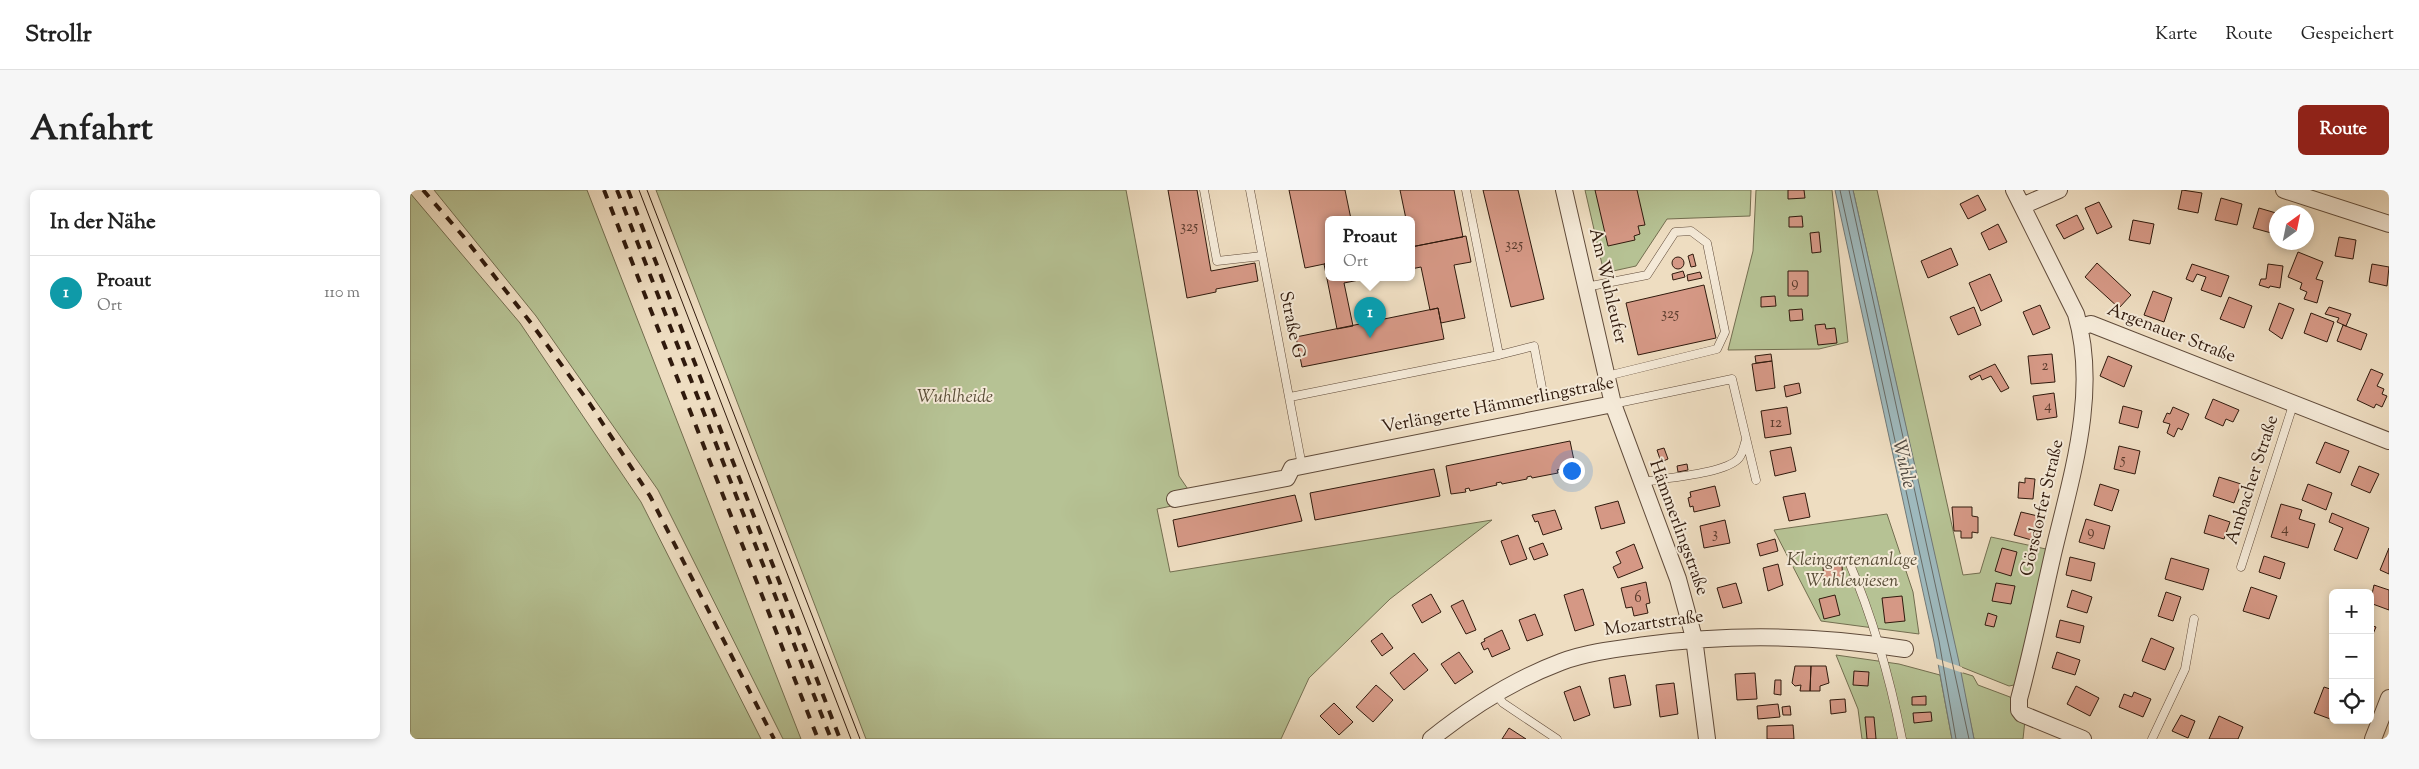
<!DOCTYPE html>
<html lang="de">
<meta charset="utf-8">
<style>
:root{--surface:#fff;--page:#f6f6f6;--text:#222;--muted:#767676;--line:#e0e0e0;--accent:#8f2418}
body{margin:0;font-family:"Sorts Mill Goudy",serif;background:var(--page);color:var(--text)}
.controls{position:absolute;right:15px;bottom:15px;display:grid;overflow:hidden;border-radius:8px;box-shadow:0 2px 8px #0003}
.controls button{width:45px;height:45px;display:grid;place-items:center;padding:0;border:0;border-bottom:1px solid var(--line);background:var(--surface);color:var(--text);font:25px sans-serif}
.compass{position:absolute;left:1859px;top:15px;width:45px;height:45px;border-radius:50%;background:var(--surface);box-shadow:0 2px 8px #0003;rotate:33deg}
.you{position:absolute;left:1161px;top:280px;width:18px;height:18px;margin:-12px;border:4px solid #fff;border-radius:50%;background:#1a73e8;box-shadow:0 0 0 8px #1a73e833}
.badge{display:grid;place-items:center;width:32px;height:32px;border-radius:50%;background:var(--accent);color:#fff;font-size:16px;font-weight:700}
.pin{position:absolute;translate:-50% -41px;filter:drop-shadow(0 1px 2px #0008)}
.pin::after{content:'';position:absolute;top:26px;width:18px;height:15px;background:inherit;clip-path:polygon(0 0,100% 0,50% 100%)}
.popup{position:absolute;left:915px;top:26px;width:90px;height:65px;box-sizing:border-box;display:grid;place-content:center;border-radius:8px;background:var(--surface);filter:drop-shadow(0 1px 4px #0005);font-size:16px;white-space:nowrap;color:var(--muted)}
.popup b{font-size:19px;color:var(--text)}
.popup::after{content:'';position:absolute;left:50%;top:100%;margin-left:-10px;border:10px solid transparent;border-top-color:var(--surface)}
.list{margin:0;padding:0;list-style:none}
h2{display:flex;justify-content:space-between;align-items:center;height:65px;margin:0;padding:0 20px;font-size:21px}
h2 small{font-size:16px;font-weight:400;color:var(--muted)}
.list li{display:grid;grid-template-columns:32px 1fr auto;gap:15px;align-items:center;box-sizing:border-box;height:75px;padding:0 20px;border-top:1px solid var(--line)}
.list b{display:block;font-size:19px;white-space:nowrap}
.list p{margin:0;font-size:16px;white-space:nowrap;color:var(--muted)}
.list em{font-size:16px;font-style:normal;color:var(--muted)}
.icon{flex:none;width:28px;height:28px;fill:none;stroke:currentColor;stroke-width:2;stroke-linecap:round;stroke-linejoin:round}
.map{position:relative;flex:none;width:1979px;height:549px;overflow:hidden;border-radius:8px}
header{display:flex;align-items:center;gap:30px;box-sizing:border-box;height:70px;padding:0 25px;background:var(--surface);border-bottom:1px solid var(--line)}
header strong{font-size:24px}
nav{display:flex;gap:28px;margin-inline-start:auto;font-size:18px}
.intro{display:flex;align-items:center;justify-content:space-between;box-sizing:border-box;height:120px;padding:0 30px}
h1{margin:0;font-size:35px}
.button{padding:12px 22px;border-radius:8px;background:var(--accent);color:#fff;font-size:18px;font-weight:700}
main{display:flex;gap:30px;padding:0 30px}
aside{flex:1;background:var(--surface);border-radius:8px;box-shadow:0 2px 8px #0003}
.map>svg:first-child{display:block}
.green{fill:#b6c294;stroke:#736e50}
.water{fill:#9eb9bd;stroke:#727977}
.pier{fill:#eeddc1}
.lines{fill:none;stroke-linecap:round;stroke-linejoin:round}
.shore{stroke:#676a65;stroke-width:1}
.building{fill:#d59885;stroke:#301a0d}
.lane-casing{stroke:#604b3a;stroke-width:9}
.street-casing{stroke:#604b3a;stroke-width:18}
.lane{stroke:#f4e9d7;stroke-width:8}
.street{stroke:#f4e9d7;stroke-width:16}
.tram{stroke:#301a0d;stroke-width:1}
.rail{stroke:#301a0d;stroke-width:4;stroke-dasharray:9 9;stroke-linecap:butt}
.labels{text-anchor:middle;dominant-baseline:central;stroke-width:4;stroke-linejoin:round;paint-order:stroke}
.number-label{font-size:15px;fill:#593a2b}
.street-label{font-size:18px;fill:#301a0d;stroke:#f4e9d7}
.park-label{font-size:18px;font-style:italic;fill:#584c36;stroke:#f4e9d7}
.water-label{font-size:19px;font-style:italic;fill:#514a42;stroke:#f4e9d7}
</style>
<header>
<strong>Strollr</strong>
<nav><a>Karte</a><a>Route</a><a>Gespeichert</a></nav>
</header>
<div class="intro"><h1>Anfahrt</h1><a class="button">Route</a></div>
<main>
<aside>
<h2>In der Nähe<small></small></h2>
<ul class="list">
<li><span class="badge" style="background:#0f9aa8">1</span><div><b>Proaut</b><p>Ort</p></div><em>110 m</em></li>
</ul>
</aside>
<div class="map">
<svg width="1979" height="549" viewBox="0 0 1979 549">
<rect width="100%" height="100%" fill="#eeddc1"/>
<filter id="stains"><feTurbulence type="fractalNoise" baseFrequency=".004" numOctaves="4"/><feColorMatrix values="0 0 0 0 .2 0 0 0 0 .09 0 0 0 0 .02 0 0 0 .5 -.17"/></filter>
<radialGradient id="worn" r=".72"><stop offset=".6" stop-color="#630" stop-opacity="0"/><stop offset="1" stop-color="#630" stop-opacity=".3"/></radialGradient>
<path class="green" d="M24,0H177L391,549H373L248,300L126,126Z
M246,0H716L769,286L786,311L747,319L760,382L1082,330L980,409L899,488L871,549H456Z
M1175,0H1341L1340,26L1257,29L1226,76L1194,83Z
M1346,0H1422L1438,152L1409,159L1318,160L1343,61Z
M1443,0H1467L1553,385L1570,383L1581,347L1636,359L1612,482L1604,495L1599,496L1549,476Z
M0,3L110,133L231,312L351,549H0Z
M1477,324L1503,402L1509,444L1411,431L1364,340Z
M1426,465L1489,474L1530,485L1542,549H1452L1448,519Z
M1550,482L1563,486L1568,495L1600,507L1615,530L1613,549H1564Z"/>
<path class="water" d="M1425,0H1443L1549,472L1564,549H1542L1524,452Z"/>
<path class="pier" d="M1525,468L1552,477L1553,483L1526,474Z"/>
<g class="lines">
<path class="shore" d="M1430,0L1529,451L1546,549
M1439,0L1559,549"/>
</g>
<path class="building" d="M758,0H787L801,81L845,73L848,91L806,99V102L777,108Z
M879,0H935L941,29H919V73L895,78Z
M990,0H1044L1053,47L1001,57V29H996Z
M1073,0H1108L1134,109L1101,117Z
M1185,0H1227L1235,35L1228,36L1230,44L1224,46L1225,50L1198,56Z
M1378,0H1394L1395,8L1378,9Z
M1772,0L1792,3L1788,23L1768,19Z
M1568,5L1576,20L1558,29L1550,14Z
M1811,8L1832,14L1827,35L1805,30Z
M1689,12L1702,37L1687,44L1675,18Z
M1849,18L1866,23L1865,44L1843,38Z
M1667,25L1674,39L1654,49L1646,35Z
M1392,26L1393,37H1379V27Z
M1723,30L1744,34L1740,54L1719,50Z
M1588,34L1597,52L1579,60L1571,43Z
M1409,42L1411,62L1402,63L1400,43Z
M1056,46L1061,72L1044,75L1055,128L1031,133L1028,118L1020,120L1011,77L1001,79V57Z
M1929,47L1946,50L1943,69L1925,66Z
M1541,58L1548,75L1518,88L1511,71Z
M1888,62L1913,72L1906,89L1913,91L1907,113L1894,109L1897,102L1890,99L1892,93L1878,87Z
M1283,64L1286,76L1281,77L1278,66Z
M1262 73a6 6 0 1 1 12 0a6 6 0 1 1-12 0Z
M919,73V87H964L934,93L943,136L927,139L914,74Z
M1687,73L1721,105L1709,118L1675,87Z
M1782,74L1819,86L1811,107L1791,100L1796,87L1787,84L1783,92L1776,89Z
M1858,74L1873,76L1870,98L1860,96L1859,98L1849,95L1851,89H1856Z
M1962,74L1979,77L1977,96L1959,92Z
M1273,81L1275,87L1263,90L1262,84Z
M1378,81H1398V106H1378Z
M1290,82L1292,88L1278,91L1277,85Z
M1580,84L1592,111L1571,121L1559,93Z
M1294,95L1306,148L1228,165L1216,113Z
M1743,101L1762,108L1754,132L1734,125Z
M1365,106L1366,116L1351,117V107Z
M1819,107L1842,116L1834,138L1810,129Z
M1869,113L1884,119L1872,149L1859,140Z
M1630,115L1640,138L1623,145L1613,122Z
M1564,117L1571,135L1548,145L1540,127Z
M1919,117L1941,124L1936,136L1927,132L1929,128L1915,124Z
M1028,118L1034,149L892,177L886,147Z
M1392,119L1393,130L1380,131L1379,120Z
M1901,123L1924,132L1917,152L1894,143Z
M1415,134L1416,139L1425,138L1427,153L1408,155L1405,135Z
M1933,135L1957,144L1951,160L1927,151Z
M1361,164L1362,171L1346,173L1345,166Z
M1642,164L1645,192L1621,194L1618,166Z
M1698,166L1722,176L1714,197L1690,186Z
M1362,171L1365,198L1346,201L1342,174Z
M1585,174L1599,198L1591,202L1581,186L1572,190L1570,185L1561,190L1559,186Z
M1961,179L1973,184L1967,196L1974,199L1972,204L1977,206L1972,217L1966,214L1964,218L1947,210Z
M1389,193L1391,203L1376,207L1374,196Z
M1644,203L1647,227L1627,230L1623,206Z
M1803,209L1829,220L1823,232L1816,229L1813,236L1795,228Z
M1713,216L1732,221L1728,238L1709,233Z
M1377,217L1381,244L1355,248L1351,221Z
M1763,217L1779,224L1772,240L1768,238L1764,247L1757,243L1760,234L1753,232L1757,223L1760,224Z
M1160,251L1166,280L1153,282L1152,279L1147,280L1148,283L1122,288L1121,286L1117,287V289L1092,294L1091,292L1086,293L1087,295L1060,301L1059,298L1055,299L1056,302L1041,304L1036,276Z
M1915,252L1939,261L1930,283L1906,273Z
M1709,256L1730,261L1725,284L1704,279Z
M1381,257L1386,281L1365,286L1360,261Z
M1254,258L1258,269L1251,272L1247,260Z
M1277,274L1278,280L1268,282L1267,276Z
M1949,276L1969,284L1960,303L1941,295Z
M1024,279L1030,306L905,330L900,303Z
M1809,287L1831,294L1824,313L1803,306Z
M1615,288L1625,289L1623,309L1608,308L1609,292L1615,293Z
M1690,294L1709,300L1702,321L1684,315Z
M1898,294L1922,303L1916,320L1892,310Z
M1305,296L1310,316L1284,322L1283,316L1280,317L1278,308L1281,307L1280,302Z
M1395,303L1400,327L1379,331L1373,307Z
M885,305L892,331L768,357L763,330Z
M1208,311L1215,333L1191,339L1185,317Z
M1871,314L1892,320L1889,329L1905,334L1898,358L1861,347Z
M1542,317H1562V326L1568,327V343L1562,342V348H1551V341H1544Z
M1145,320L1152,339L1133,345L1128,331L1125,332L1122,325Z
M1611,322L1632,327L1625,351L1604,345Z
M1922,323L1959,338L1947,369L1924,360L1933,338L1919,332Z
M1799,325L1820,332L1814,349L1794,343Z
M1676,329L1700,336L1694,359L1669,352Z
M1315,330L1320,353L1294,358L1290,336Z
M1108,345L1117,369L1100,375L1091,351Z
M1365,349L1368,361L1350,366L1347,354Z
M1133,353L1138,365L1124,370L1119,358Z
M1224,354L1233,378L1208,388L1203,377L1211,373L1206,362Z
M1592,358L1607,362L1601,386L1585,381Z
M1979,358V384L1970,380Z
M1854,366L1875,373L1870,389L1849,382Z
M1660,367L1685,373L1681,391L1656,385Z
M1761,368L1799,379L1793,400L1755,389Z
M1368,374L1373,395L1358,401L1353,378Z
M1432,375L1433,395L1414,396L1413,376Z
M1236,392L1240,413L1236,414L1238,423L1224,426L1222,417L1216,418L1211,398Z
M1326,393L1332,413L1313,418L1307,398Z
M1586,393L1605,396L1601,414L1582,411Z
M1964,395L1979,400V420L1960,413Z
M1841,397L1867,406L1859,429L1833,421Z
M1173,399L1184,435L1165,441L1154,405Z
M1662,400L1682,407L1677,423L1657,417Z
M1756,402L1771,407L1763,431L1748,426Z
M1021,404L1031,422L1012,433L1002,415Z
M1425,405L1430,425L1414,429L1409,409Z
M1492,406L1495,431L1475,433L1472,408Z
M1053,410L1066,440L1056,444L1041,416Z
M1578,423L1587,426L1584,437L1575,435Z
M1125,424L1133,445L1117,451L1109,430Z
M1650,430L1674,436L1670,453L1646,447Z
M1960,435L1966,437L1960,451Z
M1092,440L1100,459L1082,467L1078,458L1074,460L1071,453L1075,451L1074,449Z
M972,443L983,458L972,466L961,451Z
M1741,448L1764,458L1755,480L1732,471Z
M1049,462L1063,482L1045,494L1031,474Z
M1647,462L1670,470L1665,485L1642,478Z
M1004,463L1018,480L994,500L980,483Z
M1385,476H1401L1400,501H1390L1391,495L1385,496L1382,493Z
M1401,476H1416L1419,493L1410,496V501H1400Z
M1444,481L1459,482L1458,496L1443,495Z
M1345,483L1347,509L1327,510L1325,484Z
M1215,485L1221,515L1204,518L1199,488Z
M1365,490H1371V505L1364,504Z
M1264,493L1268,524L1250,527L1246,495Z
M966,495L983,510L963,532L946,517Z
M1170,496L1180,525L1164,531L1154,502Z
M1666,496L1689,508L1680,526L1657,514Z
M1914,497L1923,500V530L1904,523Z
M1724,502L1741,509L1733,527L1709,517L1714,504L1722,507Z
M1516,506V515H1502V507Z
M1435,509L1436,522L1421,524L1420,510Z
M924,513L943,532L929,545L910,526Z
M1368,514L1370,527L1348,529L1347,516Z
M1380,516L1381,525H1373L1372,517Z
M1521,522L1522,531L1504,533L1503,523Z
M1771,525L1785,531L1778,548L1762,541Z
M1809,526L1833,537L1828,549H1799Z
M1455,527H1464L1466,549H1457Z
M1383,535L1384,549H1357V536Z
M1099,538L1116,549H1092Z"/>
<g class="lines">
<defs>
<path id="lane" d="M794,0L807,71L852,66
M840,0L892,276
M1176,97L1237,85L1265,42L1281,41L1297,53L1315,142L1307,159L1197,186
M1089,165L1124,156L1133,203
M880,207L1089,165L1056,0
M1203,214L1322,189L1346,290
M1232,292C1254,288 1316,284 1329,268C1333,263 1334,255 1336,250
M1437,372H1439C1463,428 1480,489 1492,549
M1831,377L1884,212
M1085,503L1093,513L1147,549
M1742,549L1775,479L1784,429"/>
<path id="street" d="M1154,0L1203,214L1268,389L1284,448L1297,549
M1604,0L1666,124C1689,203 1661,287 1643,364C1632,412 1622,461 1609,509V520L1612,524L1673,549
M1874,0L1979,34
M1612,16L1649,0
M1670,137L1681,134L1979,251
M765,309L877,288L882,278L1203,214
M1021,549C1061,517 1103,490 1151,472C1178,462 1207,459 1236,455C1323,443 1408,445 1495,459
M1963,549L1979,508"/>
</defs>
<use href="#lane" class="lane-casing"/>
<use href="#street" class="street-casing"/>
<use href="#lane" class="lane"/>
<use href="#street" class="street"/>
<path class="tram" d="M229,0L441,549
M237,0L450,549"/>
<path class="rail" d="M13,0L53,46L121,133L180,214L240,306L364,549
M194,0L408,549
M207,0L421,549
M218,0L430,549"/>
</g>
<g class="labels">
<g class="number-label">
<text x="779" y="37">325</text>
<text x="1104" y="55">325</text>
<text x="1385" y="93">9</text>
<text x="1260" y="124">325</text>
<text x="1635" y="176">2</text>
<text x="1638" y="216">4</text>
<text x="1366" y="233">12</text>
<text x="1713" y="270">5</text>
<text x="1875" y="339">4</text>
<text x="1681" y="342">9</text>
<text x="1305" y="344">3</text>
<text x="1228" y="408">6</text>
</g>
<g class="street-label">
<text transform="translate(1197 96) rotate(77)">Am Wuhleufer</text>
<text transform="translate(881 135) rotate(78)">Straße G</text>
<text transform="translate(1761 144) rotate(21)">Argenauer Straße</text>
<text transform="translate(1088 216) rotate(-11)">Verlängerte Hämmerlingstraße</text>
<text transform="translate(1843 290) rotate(-72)">Ambacher Straße</text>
<text transform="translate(1633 318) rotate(-77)">Görsdorfer Straße</text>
<text transform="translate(1268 338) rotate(70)">Hämmerlingstraße</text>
<text transform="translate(1244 434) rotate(-8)">Mozartstraße</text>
</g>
<g class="park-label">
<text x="545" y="208">Wuhlheide</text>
<text x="1442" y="371">Kleingartenanlage<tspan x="1442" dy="21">Wuhlewiesen</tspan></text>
</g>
<g class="water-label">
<text transform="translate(1493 274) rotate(77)">Wuhle</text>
</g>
</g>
<rect width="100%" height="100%" filter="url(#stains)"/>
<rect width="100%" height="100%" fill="url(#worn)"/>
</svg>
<div class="controls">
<button>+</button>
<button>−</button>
<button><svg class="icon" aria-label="locate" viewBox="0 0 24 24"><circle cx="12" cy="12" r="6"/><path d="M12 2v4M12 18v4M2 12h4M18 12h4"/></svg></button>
</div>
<svg class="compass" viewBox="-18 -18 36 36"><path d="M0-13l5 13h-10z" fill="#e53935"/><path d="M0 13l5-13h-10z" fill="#767676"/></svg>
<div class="you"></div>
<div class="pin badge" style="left:960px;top:148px;background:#0f9aa8">1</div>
<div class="popup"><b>Proaut</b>Ort</div>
</div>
</main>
